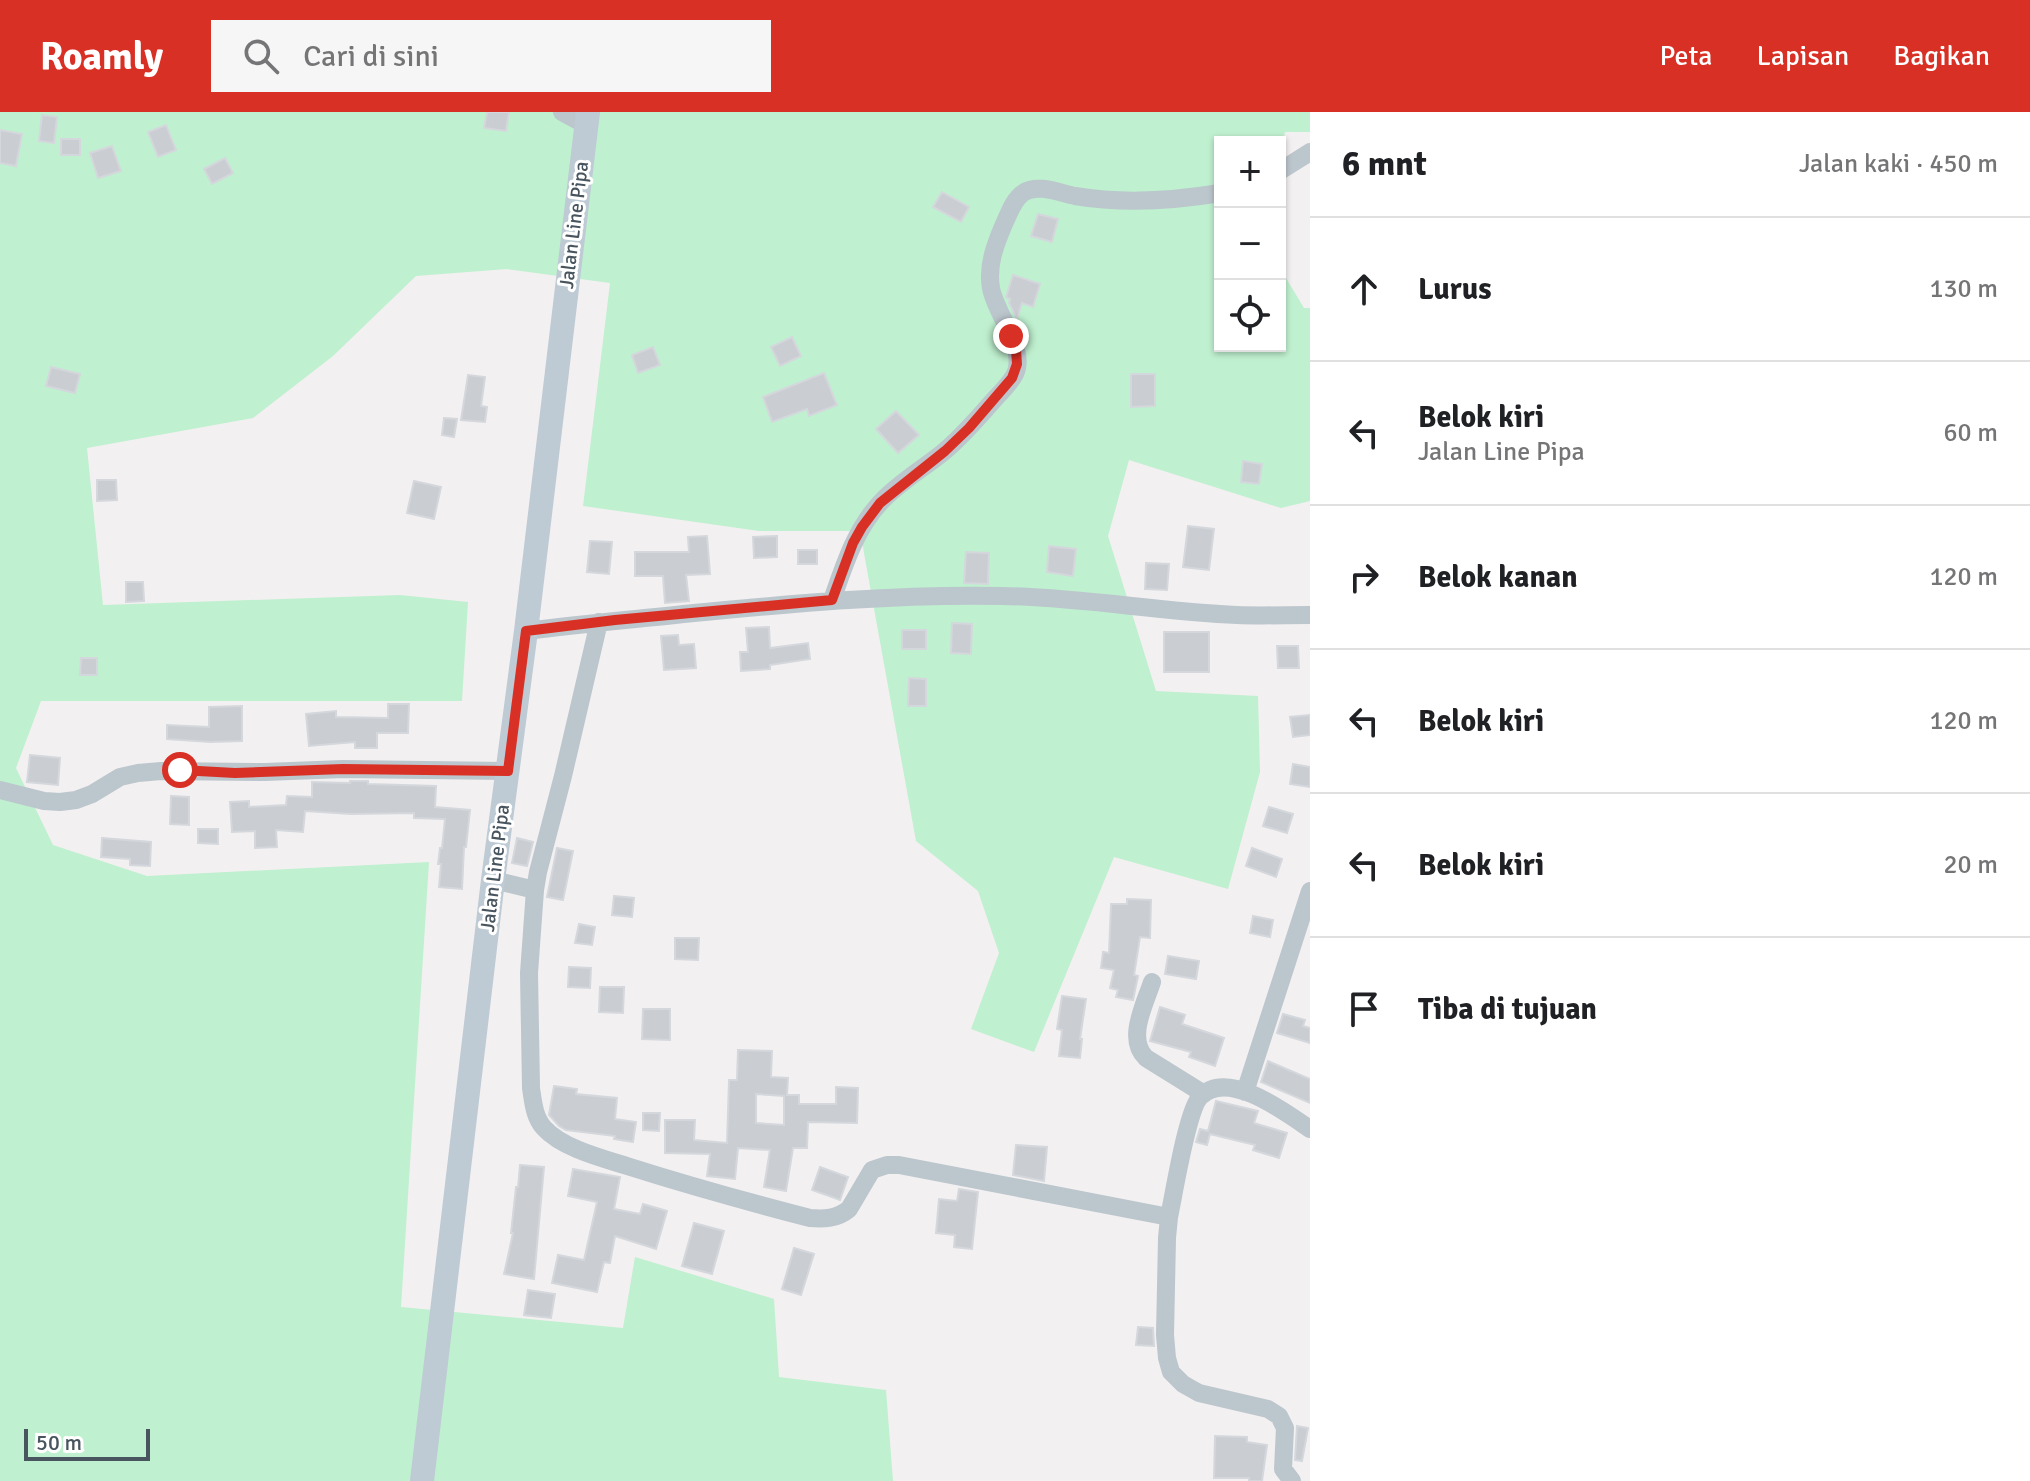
<!DOCTYPE html>
<html lang="id">
<meta charset="utf-8">
<style>
:root{--surface:#fff;--page:#f6f6f6;--text:#202124;--muted:#757577;--line:#e0e0e0;--accent:#d93025}
body{margin:0;font-family:Signika,sans-serif;background:var(--page);color:var(--text)}
.controls{position:absolute;right:24px;top:24px;display:grid;overflow:hidden;border-radius:0px;box-shadow:0 2px 6px #0004}
.controls button{width:72px;height:72px;display:grid;place-items:center;padding:0;border:0;border-bottom:2px solid var(--line);background:var(--surface);color:var(--text);font:40px sans-serif}
.scale{position:absolute;left:24px;bottom:20px;width:126px;box-sizing:border-box;padding-left:8px;border:4px solid #48555e;border-top:0;font-size:22px;line-height:28px;white-space:nowrap;color:#48555e;-webkit-text-stroke:6px #fff;paint-order:stroke}
.stop{position:absolute;width:24px;height:24px;margin:-18px;border:6px solid #d93025;border-radius:50%;background:#fff}
.stop.end{background:#d93025;border-color:#fff;box-shadow:0 2px 8px #0008}
.list{margin:0;padding:0;list-style:none}
h2{display:flex;justify-content:space-between;align-items:center;height:104px;margin:0;padding:0 32px;font-size:34px}
h2 small{font-size:26px;font-weight:400;color:var(--muted)}
.list li{display:grid;grid-template-columns:52px 1fr auto;gap:24px;align-items:center;box-sizing:border-box;height:144px;padding:0 32px;border-top:2px solid var(--line)}
.list b{display:block;font-size:30px;white-space:nowrap}
.list p{margin:0;font-size:26px;white-space:nowrap;color:var(--muted)}
.list em{font-size:26px;font-style:normal;color:var(--muted)}
.icon{flex:none;width:44px;height:44px;fill:none;stroke:currentColor;stroke-width:2;stroke-linecap:round;stroke-linejoin:round}
.map{position:relative;flex:none;width:1310px;height:1369px;overflow:hidden}
header{display:flex;align-items:center;gap:48px;box-sizing:border-box;height:112px;padding:0 40px;background:var(--accent);color:#fff}
header strong{font-size:38px}
nav{display:flex;gap:44px;margin-inline-start:auto;font-size:28px}
.search{width:560px;height:72px;background:var(--page);display:flex;align-items:center;gap:20px;box-sizing:border-box;padding:0 28px;border-radius:0px;color:var(--muted);font-size:30px}
main{display:flex}
aside{flex:1;background:var(--surface)}
.map>svg:first-child{display:block}
.green{fill:#bff0cf}
.building{fill:#caced3;stroke:#d4d7dc;stroke-width:2;fill-rule:evenodd}
.lines{fill:none;stroke-linecap:round;stroke-linejoin:round}
.minor{stroke:#bcc6cd;stroke-width:18}
.secondary{stroke:#becad4;stroke-width:24}
.route{stroke:#d93025;stroke-width:10}
.labels{text-anchor:middle;dominant-baseline:central;stroke-width:6;stroke-linejoin:round;paint-order:stroke}
.street-label{font-size:20px;fill:#48555e;stroke:#fff}
</style>
<header>
<strong>Roamly</strong>
<div class="search"><svg class="icon" aria-label="search" viewBox="0 0 24 24"><circle cx="10" cy="10" r="6"/><path d="M15 15l6 6"/></svg>Cari di sini</div>
<nav><a>Peta</a><a>Lapisan</a><a>Bagikan</a></nav>
</header>
<main>
<div class="map">
<svg width="1310" height="1369" viewBox="0 0 1310 1369">
<rect width="100%" height="100%" fill="#f3f0f1"/>
<path class="green" d="M0,0H1310V20H1285L1280,44V30H1220V234H1280V156L1304,196H1310V389L1281,396L1129,348L1108,424L1156,579L1258,584L1260,660L1228,777L1114,745L1034,940L971,917L999,841L978,779L916,729L860,419H759L583,394L610,171L507,157L416,164L333,244L253,306L87,336L103,493L400,483L468,490L462,589H41L16,656L53,733L147,764L429,750L401,1195L623,1216L635,1145L774,1187L779,1265L886,1278L893,1369H0Z"/>
<path class="building" d="M487,0H509L506,19L484,16Z
M42,3L57,5L54,31L39,29Z
M166,13L176,38L158,45L148,20Z
M0,18L22,22L16,54L0,51Z
M61,27H80V43H61Z
M112,34L121,59L98,66L90,41Z
M225,46L233,61L212,72L204,57Z
M942,80L969,95L961,110L933,95Z
M1038,102L1058,107L1052,130L1031,124Z
M1013,163L1040,172L1033,195L1022,191L1017,207L1009,191L1010,187L1006,185Z
M792,225L801,244L780,254L771,235Z
M653,235L660,253L638,261L632,243Z
M51,255L80,262L75,281L46,274Z
M824,261L837,293L809,304L807,297L772,310L763,285Z
M1131,262H1155V294L1131,295Z
M468,263L485,265L481,294L487,295L485,310L461,308Z
M896,299L919,323L898,341L876,317Z
M444,306L457,307L454,325L442,323Z
M1243,349L1262,352L1259,372L1241,370Z
M97,368H116L117,388L97,389Z
M414,369L441,375L434,407L407,401Z
M1188,414L1214,417L1209,458L1183,455Z
M707,424L710,462L686,463L689,489L665,491L663,464H635V440H689L688,425Z
M777,424V445L754,446L753,425Z
M590,429L612,430L609,462L587,460Z
M1049,434L1076,437L1073,464L1047,460Z
M798,438H817V452H798Z
M966,440L989,441L988,472L964,471Z
M1146,451L1169,452L1167,478L1145,477Z
M126,470H143L144,489L126,490Z
M952,511L972,512L971,542L951,541Z
M769,515L770,536L808,531L810,547L770,553V557L741,559L740,540H748L746,516Z
M902,518H926V537H902Z
M1164,520H1209V560H1164Z
M678,523L679,533L694,532L696,556L664,558L661,524Z
M1277,534H1298L1299,556H1278Z
M81,546H97V563H80Z
M909,566L926,567V594H908Z
M388,592H409L408,621H377V636H355V630L309,634L306,602L336,599V605L388,606Z
M242,594V629L210,630L167,627V613L209,615V595Z
M1310,603V623L1293,625L1290,605Z
M30,643L60,646L58,673L27,670Z
M1293,652L1310,655V675L1290,672Z
M350,669H368V672L436,674L435,695L470,698L466,735H464L462,777L439,775L441,752H438L440,736H442L445,707L414,706V701L351,702L305,699L303,720L276,718L277,735L255,736V719L232,720L230,690L249,689V695L286,693L287,684L312,685V670L350,671Z
M171,684L189,685V713L170,712Z
M1269,695L1293,702L1287,721L1263,714Z
M198,717H218V732L198,731Z
M102,726L151,730L150,754L130,753V747L101,745Z
M517,726L533,730L527,754L512,751Z
M557,736L573,739L563,788L547,785Z
M1252,736L1282,747L1276,765L1246,754Z
M614,784L634,786L632,805L612,803Z
M1127,787L1151,788L1150,826L1140,825L1134,863L1138,864L1133,888L1116,885L1118,878L1110,876L1114,858L1101,856L1103,840L1109,841L1111,792H1127Z
M1253,804L1273,808L1270,825L1250,821Z
M579,812L595,815L592,833L575,831Z
M675,826H699L698,848L675,847Z
M1168,844L1199,849L1196,867L1165,862Z
M569,855L591,856L590,876L568,875Z
M600,875H624L623,901L599,900Z
M1062,884L1086,887L1080,927H1082L1080,946L1059,944L1062,918L1057,917Z
M1160,895L1185,903L1182,912L1224,926L1215,954L1189,945L1191,940L1150,929Z
M643,897H670V928L642,927Z
M1283,902L1305,908L1303,914L1310,916V931L1277,921Z
M738,938L772,939L771,965L788,966L787,983H799V992H836V975L858,976L857,1011L808,1010L807,1036H793L786,1079L764,1075L770,1038L738,1036L735,1067L707,1064L710,1042L665,1041V1008H695L694,1028L727,1031L729,968H737ZM756,982L784,984V1013L756,1011Z
M1268,949L1310,967V991L1261,970Z
M554,974L577,977L576,982L617,986L615,1007L636,1010L633,1030L614,1027L615,1024L566,1018L559,1014L549,1003Z
M1216,989L1258,999L1254,1011L1287,1021L1279,1046L1253,1038L1255,1033L1210,1022L1207,1033L1196,1030L1200,1017L1208,1019Z
M643,1001H660L659,1019L643,1018Z
M1016,1033L1047,1035L1044,1069L1013,1063Z
M520,1053L544,1055L534,1167L504,1162L513,1121H511L516,1075H518Z
M820,1055L848,1065L840,1088L812,1078Z
M573,1057L620,1065L614,1097L640,1102L643,1092L667,1099L656,1137L615,1124L610,1151L604,1150L597,1180L552,1171L558,1143L584,1148L597,1090L568,1084Z
M959,1077L978,1080L972,1137L954,1135L955,1123L936,1121L939,1087L957,1089Z
M694,1111L724,1119L712,1162L682,1154Z
M794,1136L814,1142L801,1183L782,1177Z
M528,1178L555,1182L551,1206L524,1203Z
M1138,1215L1153,1216L1154,1234L1136,1233Z
M1297,1314L1308,1316L1302,1349L1295,1348Z
M1215,1324L1247,1325V1330L1267,1333L1262,1369H1249V1366H1214Z"/>
<g class="lines">
<path class="minor" d="M562,0L586,13
M1280,59L1310,40
M832,488C844,454 855,418 880,391C897,372 921,358 941,342C960,327 976,308 992,290C999,282 1010,272 1015,262C1027,237 995,201 991,176C987,154 995,133 1004,112C1009,102 1013,88 1023,81C1037,71 1060,81 1075,84C1123,92 1172,89 1220,81
M526,519C582,512 638,507 694,501C797,491 899,482 1002,484C1081,485 1159,500 1237,503C1261,504 1286,503 1310,503
M0,678L44,689L60,690L76,688L92,682L120,665L138,661L161,659L265,660L343,657L508,659
M493,768L535,778L529,861L531,976C533,989 534,1005 544,1016C562,1036 601,1046 627,1054C687,1073 748,1090 810,1106C824,1107 837,1107 849,1097L872,1058L887,1053H899L1169,1105L1167,1126L1165,1223L1167,1246L1171,1260L1183,1272L1199,1281L1268,1297L1279,1304L1285,1316L1283,1357L1292,1369
M535,778L538,760L563,664L599,510
M1152,870C1145,892 1126,927 1146,946L1204,982
M1245,980L1310,779
M1169,1105C1174,1082 1187,999 1200,985C1227,956 1285,1000 1310,1017"/>
<path class="secondary" d="M422,1369L493,768L526,519L588,0"/>
</g>
<g class="lines">
<path class="route" d="M180,658L235,661L343,657L508,659L526,519L615,508L832,488L853,431L862,415L880,391L945,339L969,316L1012,266L1017,252L1016,238L1011,224"/>
</g>
<g class="labels">
<g class="street-label">
<text transform="translate(574 113) rotate(-83)">Jalan Line Pipa</text>
<text transform="translate(495 756) rotate(-83)">Jalan Line Pipa</text>
</g>
</g>
</svg>
<div class="controls">
<button>+</button>
<button>−</button>
<button><svg class="icon" aria-label="locate" viewBox="0 0 24 24"><circle cx="12" cy="12" r="6"/><path d="M12 2v4M12 18v4M2 12h4M18 12h4"/></svg></button>
</div>
<div class="scale">50 m</div>
<div class="stop" style="left:180px;top:658px"></div>
<div class="stop end" style="left:1011px;top:224px"></div>
</div>
<aside>
<h2>6 mnt<small>Jalan kaki · 450 m</small></h2>
<ul class="list">
<li><svg class="icon" aria-label="ahead" viewBox="0 0 24 24"><path d="M12 20V5M6 11l6-6 6 6"/></svg><div><b>Lurus</b></div><em>130 m</em></li>
<li><svg class="icon" aria-label="left" viewBox="0 0 24 24"><path d="M17 20v-9H6M10 6l-5 5 5 5"/></svg><div><b>Belok kiri</b><p>Jalan Line Pipa</p></div><em>60 m</em></li>
<li><svg class="icon" aria-label="right" viewBox="0 0 24 24"><path d="M7 20v-9h11M14 6l5 5-5 5"/></svg><div><b>Belok kanan</b></div><em>120 m</em></li>
<li><svg class="icon" aria-label="left" viewBox="0 0 24 24"><path d="M17 20v-9H6M10 6l-5 5 5 5"/></svg><div><b>Belok kiri</b></div><em>120 m</em></li>
<li><svg class="icon" aria-label="left" viewBox="0 0 24 24"><path d="M17 20v-9H6M10 6l-5 5 5 5"/></svg><div><b>Belok kiri</b></div><em>20 m</em></li>
<li><svg class="icon" aria-label="arrive" viewBox="0 0 24 24"><path d="M6 21V4h12l-3 4 3 4H6"/></svg><div><b>Tiba di tujuan</b></div></li>
</ul>
</aside>
</main>
